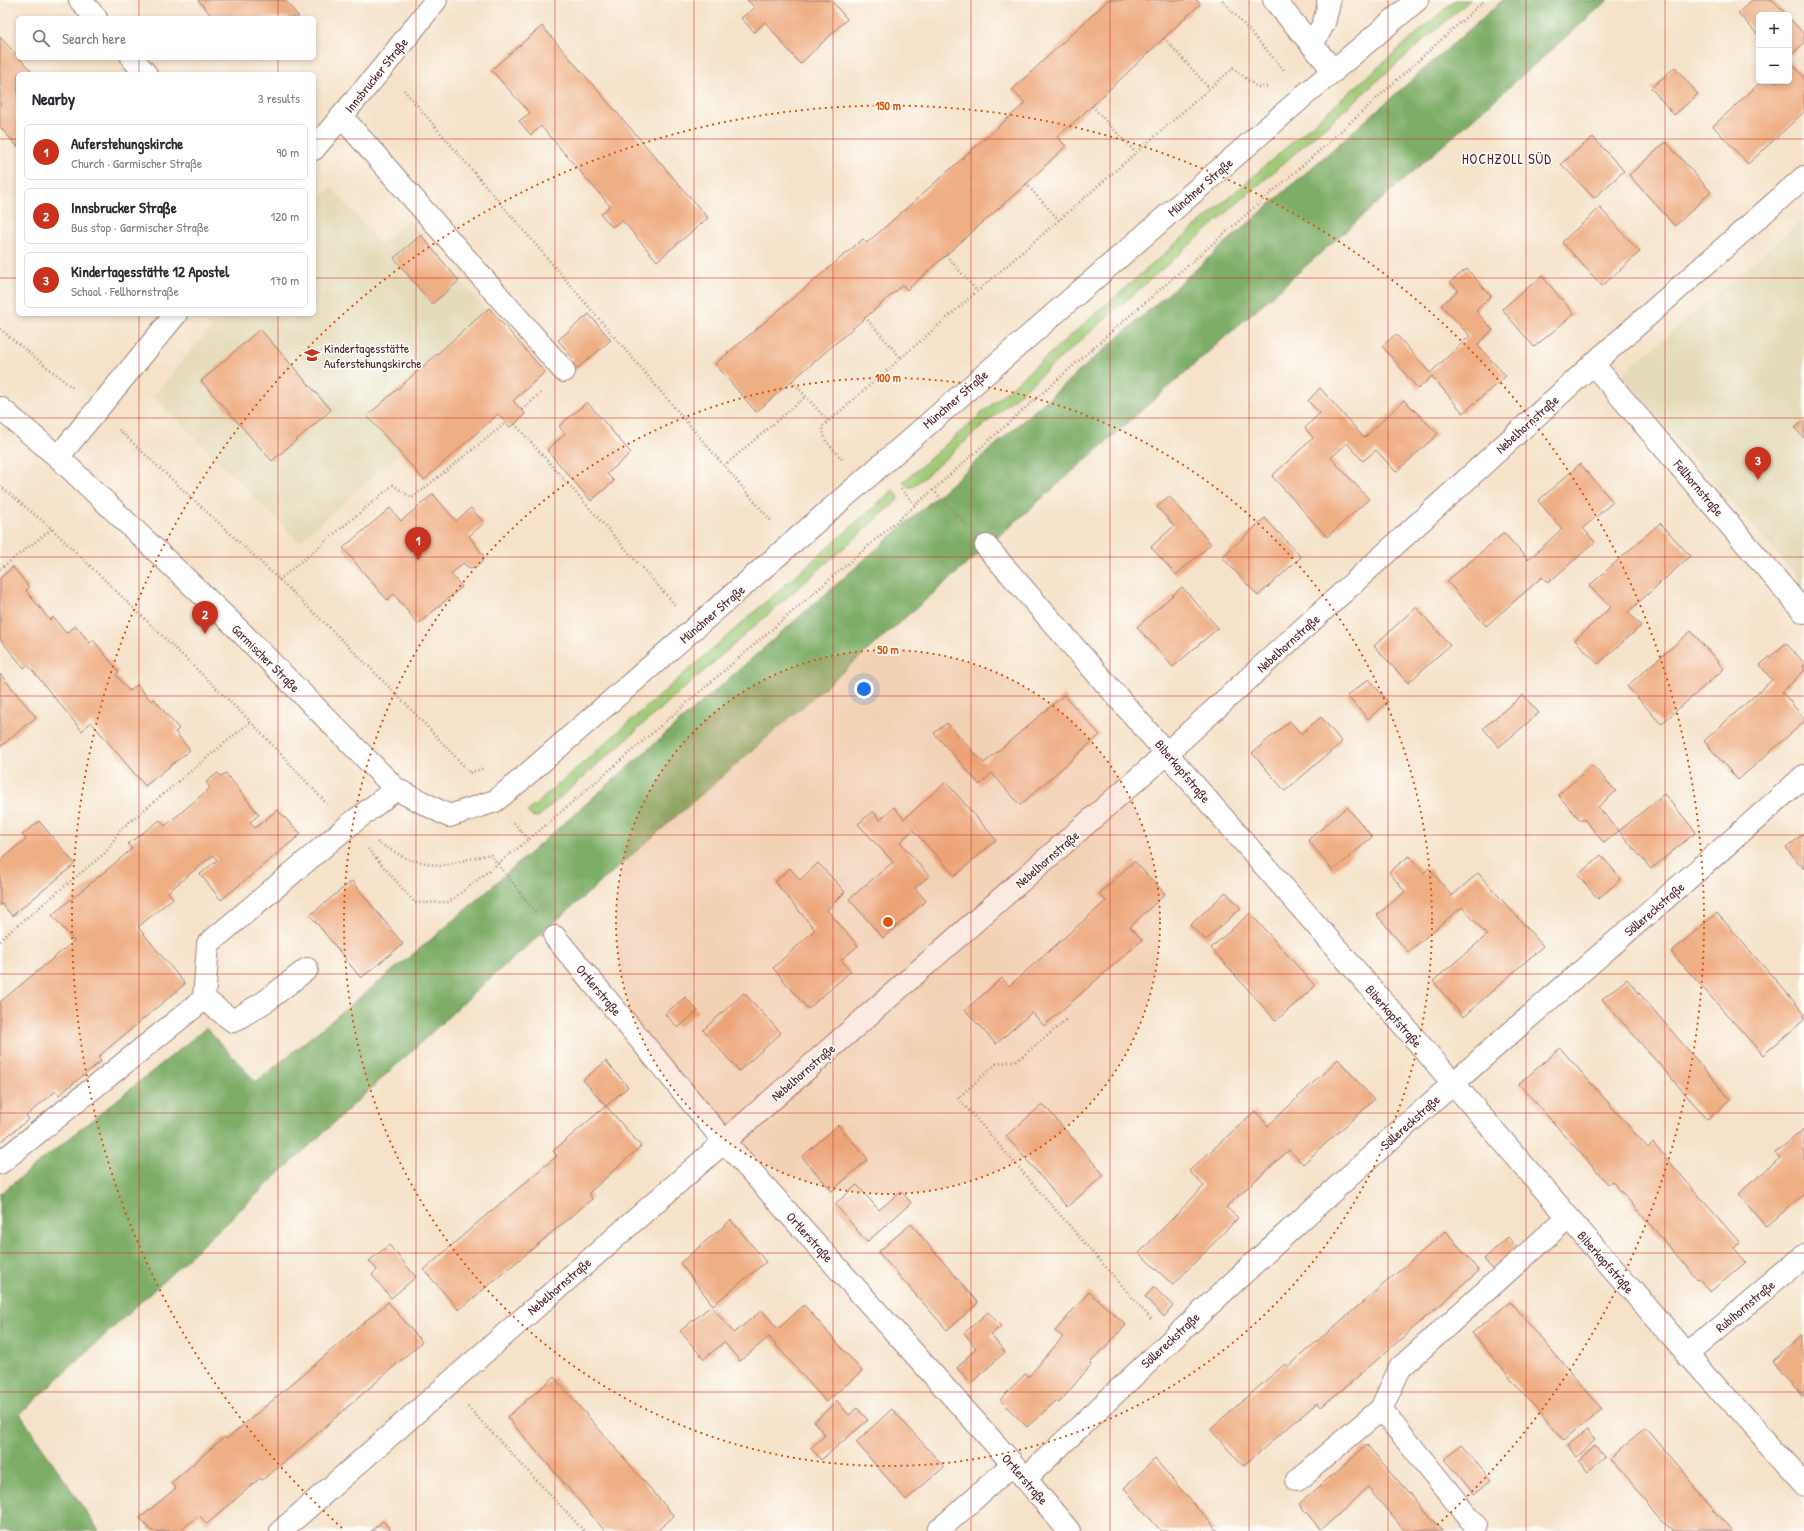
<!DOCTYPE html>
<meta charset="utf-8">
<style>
:root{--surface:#fff;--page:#f7f7f7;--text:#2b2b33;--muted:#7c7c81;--line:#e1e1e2;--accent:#c8321e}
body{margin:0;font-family:"Patrick Hand",sans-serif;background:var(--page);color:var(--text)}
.controls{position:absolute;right:12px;top:12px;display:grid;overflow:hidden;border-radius:6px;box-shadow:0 2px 6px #0003}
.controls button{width:36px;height:36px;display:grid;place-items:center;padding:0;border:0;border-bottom:1px solid var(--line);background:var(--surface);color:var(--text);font:20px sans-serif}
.you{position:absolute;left:864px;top:689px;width:14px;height:14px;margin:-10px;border:3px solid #fff;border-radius:50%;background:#1a73e8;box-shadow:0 0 0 6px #1a73e833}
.badge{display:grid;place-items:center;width:26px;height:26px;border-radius:50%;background:var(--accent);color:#fff;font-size:13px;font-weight:700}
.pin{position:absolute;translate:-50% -33px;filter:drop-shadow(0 1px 2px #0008)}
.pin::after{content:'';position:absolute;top:21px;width:14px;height:12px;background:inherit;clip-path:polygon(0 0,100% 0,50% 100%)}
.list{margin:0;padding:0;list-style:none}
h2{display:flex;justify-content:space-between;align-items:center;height:52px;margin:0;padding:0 16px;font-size:17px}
h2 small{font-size:13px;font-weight:400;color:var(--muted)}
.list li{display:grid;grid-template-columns:26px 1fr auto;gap:12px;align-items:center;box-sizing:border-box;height:56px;margin:0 8px 8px;padding:0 8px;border:1px solid var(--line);border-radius:6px}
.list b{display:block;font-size:15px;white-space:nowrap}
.list p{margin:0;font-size:13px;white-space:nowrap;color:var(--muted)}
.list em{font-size:13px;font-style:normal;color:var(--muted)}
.icon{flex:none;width:22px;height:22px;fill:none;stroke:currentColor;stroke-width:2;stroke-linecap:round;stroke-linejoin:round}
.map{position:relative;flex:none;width:1804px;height:1531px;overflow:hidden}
.search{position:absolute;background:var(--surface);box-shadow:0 2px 6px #0003;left:16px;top:16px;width:300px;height:44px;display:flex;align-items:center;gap:10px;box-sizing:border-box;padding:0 14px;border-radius:6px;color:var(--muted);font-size:15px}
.panel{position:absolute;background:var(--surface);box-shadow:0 2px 6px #0003;left:16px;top:72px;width:300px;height:244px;border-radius:6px}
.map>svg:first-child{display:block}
.built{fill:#e4dbba}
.green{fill:#9ec976;stroke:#747450}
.forest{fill:#7ead67;stroke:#646649}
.building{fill:#efaf85}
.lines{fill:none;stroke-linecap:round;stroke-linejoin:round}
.minor-casing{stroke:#a0807a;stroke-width:24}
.path{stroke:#a0807a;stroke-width:2.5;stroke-dasharray:1 3;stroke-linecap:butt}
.minor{stroke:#fff;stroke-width:22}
.grid{fill:none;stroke:#c8321e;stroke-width:1;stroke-opacity:0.55}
.ring{fill:none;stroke:#e0560e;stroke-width:2;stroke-dasharray:2 4}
.labels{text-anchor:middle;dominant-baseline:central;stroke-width:3.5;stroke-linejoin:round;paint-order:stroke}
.street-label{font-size:13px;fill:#4a1f2b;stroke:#fdfcf7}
.poi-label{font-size:13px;fill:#4a1f2b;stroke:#fdfcf7;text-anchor:start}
.neighbourhood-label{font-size:14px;letter-spacing:1px;fill:#4a1f2b;stroke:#fdfcf7}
.centre{fill:#e0560e;stroke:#fdfcf7;stroke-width:2}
.ring-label{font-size:12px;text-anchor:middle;font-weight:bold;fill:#e0560e;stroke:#fdfcf7;stroke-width:3.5;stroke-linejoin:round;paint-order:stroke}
</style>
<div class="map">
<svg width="1804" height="1531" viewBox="0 0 1804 1531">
<rect width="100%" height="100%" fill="#fdfcf7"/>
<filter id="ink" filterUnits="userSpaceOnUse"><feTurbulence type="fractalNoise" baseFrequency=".025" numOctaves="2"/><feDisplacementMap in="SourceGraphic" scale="8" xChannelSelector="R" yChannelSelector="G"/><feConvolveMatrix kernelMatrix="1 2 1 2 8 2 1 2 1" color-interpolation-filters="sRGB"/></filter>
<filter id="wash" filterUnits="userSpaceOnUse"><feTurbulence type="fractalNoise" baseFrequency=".012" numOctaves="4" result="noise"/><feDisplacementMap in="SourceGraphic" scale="16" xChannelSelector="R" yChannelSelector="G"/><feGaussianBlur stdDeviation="0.9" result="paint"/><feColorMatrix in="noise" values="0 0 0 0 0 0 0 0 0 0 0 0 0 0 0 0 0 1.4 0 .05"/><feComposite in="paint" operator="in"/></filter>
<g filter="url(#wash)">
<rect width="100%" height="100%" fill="#f5e2c9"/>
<path class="built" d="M331,186L380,244L409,220L486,310L367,416L400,453L299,542L153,396L222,314H314V206Z
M1804,219V584L1620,376Z"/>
<path class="green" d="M1455,0H1470L913,487H908L903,482Z
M893,490L898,495V500L538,817L531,816L527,812Z"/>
<path class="forest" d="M1503,0H1608L998,537L488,980L20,1414L99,1531H0V1194L206,1028L256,1082L434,937Z"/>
<g id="blocks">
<path class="building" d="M198,0H285L299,17L213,18Z
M747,0H831L847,19L800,64L765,22L754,32L741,18L755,8Z
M1108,0H1197L1200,4L1092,106L1057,137L1066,146L1026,184L907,290L903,285L756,412L715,364L863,239L867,243L1025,103L1012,90Z
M1752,0H1773L1787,15H1759V36L1738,13Z
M1789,18L1804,34V43L1791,55L1789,53Z
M542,26L708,218L657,261L622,220L612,227L601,214L610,206L541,126L531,135L519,121L530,113L491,70Z
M0,37L34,74H18V147L0,127Z
M1789,60L1804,77V112L1748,164L1713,126L1762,81H1789Z
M1675,67L1698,94L1674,115L1651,88Z
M1593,137L1624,171L1594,198L1561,164Z
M1666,142L1711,192L1675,226L1629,175Z
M1600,208L1640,252L1602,286L1562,242Z
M421,235L459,281L432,304L394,258Z
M1467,269L1491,296L1476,311L1493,330L1477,345L1506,376L1463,413L1432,376L1418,389L1382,346L1396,334L1430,373L1470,336L1441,305L1458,290L1450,282Z
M1542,276L1574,314L1534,347L1502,309Z
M489,308L545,372L513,401L525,414L515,424L510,427L498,414L424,480L367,416Z
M589,314L611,340L572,373L565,364L573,358L558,340Z
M260,329L331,410L272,461L201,381Z
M1320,388L1364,438L1404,400L1438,434L1396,472L1376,450L1363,461L1347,443L1331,458L1369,499L1327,537L1272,476L1313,438L1305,428L1320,413L1308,401Z
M587,402L631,453L607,474L614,481L591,501L547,450L565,434L559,426Z
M1804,420V438L1795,428Z
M1580,464L1613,502L1583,528L1595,542L1548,583L1542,577L1486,626L1447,581L1504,533L1528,560L1562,529L1538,501Z
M433,494L456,521L471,508L484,523L469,536L483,555L482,562L477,567L469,568L463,563L451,574L462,587L418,624L394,594L387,600L343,548L390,508L401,521Z
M1169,496L1211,544L1176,575L1151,547L1174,526L1157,507Z
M1265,518L1301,557L1258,596L1222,557Z
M1660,523L1690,556L1628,612L1641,626L1598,664L1575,640L1611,607L1589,586Z
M13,567L29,587L26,591L50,620L53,617L66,633L76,626L90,643L93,640L119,672L116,675L129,691L137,685L151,701L154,699L179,729L175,732L190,750L145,786L91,722L82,731L28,665L24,668L0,639V578Z
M1182,587L1218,628L1173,667L1137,627Z
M1416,607L1450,645L1408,683L1374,646Z
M1691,631L1724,669L1661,724L1627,686Z
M1786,643L1804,663V671L1782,692L1804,718V722L1738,780L1704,741L1772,680L1760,665Z
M0,674L36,717L0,747Z
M1369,679L1388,702L1368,719L1347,696Z
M1064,695L1100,735L1020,805L992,773L980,785L934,733L947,723L984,763Z
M1523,695L1539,713L1499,747L1483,728Z
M1321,717L1342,742L1285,791L1252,753L1290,721L1301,734Z
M1592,765L1616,791L1598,807L1619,831L1604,843L1584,819L1581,821L1558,795Z
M218,773L221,776L226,773L259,815L250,822L255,828L277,810L301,834L221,900L200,874L217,860L213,855L168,892L173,898L138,927L185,984L98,1057L101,1061L59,1095L56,1091L26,1116L29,1119L0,1142V1002L74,941L52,915L132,849L128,844L160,820L165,826L210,788L206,782Z
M946,782L996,840L955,876L913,830L900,842L929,876L915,888L926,901L883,938L849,899L893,862L858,824L873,811L880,820L894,807L904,819Z
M1664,794L1696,832L1651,869L1619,831Z
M1347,807L1372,837L1333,871L1308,840Z
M39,821L75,864L12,916L2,904L0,906V860L26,839L22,835Z
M1804,833V869L1786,848Z
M1601,855L1621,879L1598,899L1578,875Z
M1409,856L1424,873L1429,868L1452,896L1478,873L1543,946L1463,1017L1433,981L1487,935L1462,907L1408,952L1377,915L1405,892L1389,872Z
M1134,861L1165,894L1130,927L1142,940L1044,1026L1032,1012L996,1044L965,1010L1002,978L1009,986L1106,901L1099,894Z
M818,863L845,892L827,910L858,946L841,960L851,971L808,1009L773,968L815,930L775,882L790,868L800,880Z
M352,881L403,944L361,978L310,915Z
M1226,892L1241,908L1206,940L1190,925Z
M1250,913L1315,986L1276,1021L1211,948Z
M1717,913L1804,1013V1020L1763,1055L1671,952Z
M1627,979L1730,1099L1708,1120L1602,999Z
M744,993L781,1033L739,1071L703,1030Z
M685,997L698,1011L678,1028L665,1014Z
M1560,1048L1648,1148L1653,1143L1740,1243L1734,1248L1746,1262L1711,1292L1699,1279L1698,1280L1612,1181L1608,1184L1519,1084Z
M1338,1059L1374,1100L1303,1164L1289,1150L1226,1207L1238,1218L1173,1285L1139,1253L1204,1186L1189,1171L1255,1111L1268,1126Z
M606,1061L628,1087L606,1106L583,1080Z
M1043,1104L1104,1175L1067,1207L1006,1136Z
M606,1106L641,1146L589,1193L592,1199L459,1310L424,1270L477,1223L557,1156L553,1151Z
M838,1125L868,1159L832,1191L802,1157Z
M1804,1129V1194L1766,1227L1738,1194L1780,1158L1775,1153Z
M857,1185L879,1210L901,1191L911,1203L867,1242L835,1204Z
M731,1220L766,1262L713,1305L680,1263Z
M911,1224L978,1303L947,1330L878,1252Z
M1446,1231L1479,1271L1347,1386L1320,1407L1317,1403L1243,1466L1210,1429L1285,1364L1287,1367Z
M1508,1237L1519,1250L1495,1273L1484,1259Z
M389,1245L416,1277L391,1298L372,1275L377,1270L369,1261Z
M1154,1287L1173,1306L1164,1317L1145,1297Z
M1089,1292L1126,1325L1090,1363L1091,1365L1059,1403L1056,1401L1027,1427L1000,1400L1025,1374L1029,1376L1063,1337L1055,1331Z
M388,1302L422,1342L289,1458L262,1480L260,1478L207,1524L199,1515L180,1531H151L140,1518L176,1488L171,1483L224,1437L227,1439Z
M1510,1302L1602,1409L1564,1441L1472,1333Z
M804,1305L862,1371L826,1402L769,1337L740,1361L724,1342L704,1359L680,1331L711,1306L734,1333L762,1310L778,1329Z
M988,1312L1001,1326L991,1335L1005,1352L971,1383L957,1368L976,1348L964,1333Z
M1804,1335V1398L1773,1362Z
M554,1377L674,1516L657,1531H605L507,1417Z
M837,1401L849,1415L857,1408L868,1420L821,1460L811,1448L825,1435L814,1422Z
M892,1409L944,1467L906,1500L856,1442Z
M1645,1428L1680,1469L1732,1531H1672L1608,1459Z
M1587,1431L1595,1440L1577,1457L1568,1446Z
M1367,1445L1442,1531H1405L1368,1488L1321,1530L1299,1504Z
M1461,1445L1491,1480L1474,1494L1445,1459Z
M1595,1445L1604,1456L1588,1471L1579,1460Z
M1155,1459L1178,1486L1218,1531H1161L1146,1514L1124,1488Z
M383,1521L391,1531H371Z"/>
</g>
</g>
<g filter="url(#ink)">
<use href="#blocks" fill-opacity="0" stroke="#a0807a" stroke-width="1"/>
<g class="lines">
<defs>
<path id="minor" d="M80,0L96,18
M1274,0L1334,71
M1312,45L1324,23L1329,3L1328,0
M132,58L146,74
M342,117L564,371
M314,149L384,66L436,0
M1593,364L1804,612
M0,408L58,457L232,623L396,789L449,816L495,801L516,784L1306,94L1417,0
M58,457L176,314
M986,546C1143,725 1299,904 1454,1084C1569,1219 1685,1353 1804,1484
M555,937L724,1141L1013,1464L1069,1531
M204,999L233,1021L266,1001L307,969
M0,1163L204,999L208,944L348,826L396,789
M1687,1355L1804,1256
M1381,1409L1475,1525
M1025,1479C1166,1344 1309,1210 1455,1082C1571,979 1689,880 1804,776
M1297,1480L1381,1409L1400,1368L1567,1218
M281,1531L1168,752L1593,364L1804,177
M938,1531L1013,1464"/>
</defs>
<use href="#minor" class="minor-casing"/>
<path class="path" d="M1222,0L1285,71
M1164,38L1209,88
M404,90L772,522
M1092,106L1135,152
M1026,184L1059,220
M946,255L977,291
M865,317L901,358
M0,329L74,389
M792,381L828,421
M522,410L542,392
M515,424L675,605
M119,430C238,542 361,651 470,773
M842,459L826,441L822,427L1233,68L1257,87H1267
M724,466L806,396
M0,486L52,529L250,721L327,804
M901,489L915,505
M933,490L965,524
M0,569L52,529
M279,580L393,485L412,498L506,423
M470,773L484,768
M514,823L528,839
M377,842L407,859L440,866L490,854L536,913
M368,849L415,903L449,902L532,837L933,490L1110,333L1310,159L1485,0
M0,941L6,935L106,852L121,829L250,722
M1066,1020L1018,1060L996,1064L958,1098L1151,1319
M468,1407L584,1531"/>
<use href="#minor" class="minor"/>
</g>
</g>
<path class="grid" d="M139,0V18M278,0V18M416,0V1531M555,0V1531M694,0V1531M833,0V1531M971,0V1531M1110,0V1531M1249,0V1531M1388,0V1531M1526,0V1531M1665,0V1531M139,58V74M278,58V74M0,139H18M314,139H1804M0,278H18M314,278H1804M139,314V1531M278,314V1531M0,418H1804M0,557H1804M0,696H1804M0,835H1804M0,974H1804M0,1113H1804M0,1253H1804M0,1392H1804"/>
<circle cx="888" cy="922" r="272" fill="#e0560e" fill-opacity=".12"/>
<g class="ring">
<circle cx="888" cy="922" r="272"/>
<circle cx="888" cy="922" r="544"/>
<path d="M342 1528A816 816 0 1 1 1434 1528"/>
</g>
<defs>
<symbol id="school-bare" viewBox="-9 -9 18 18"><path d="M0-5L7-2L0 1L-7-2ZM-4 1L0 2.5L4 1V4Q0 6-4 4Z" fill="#c8321e" stroke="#fdfcf7" stroke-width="2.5" paint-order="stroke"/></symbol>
</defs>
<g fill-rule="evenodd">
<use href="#school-bare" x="301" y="344" width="22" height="22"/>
</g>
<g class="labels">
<g class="street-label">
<text transform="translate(376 75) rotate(-51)">Innsbrucker Straße</text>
<text transform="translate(1200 187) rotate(-41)">Münchner Straße</text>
<text transform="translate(955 399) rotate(-41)">Münchner Straße</text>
<text transform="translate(1527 424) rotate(-42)">Nebelhornstraße</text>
<text transform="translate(1699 488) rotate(50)">Fellhornstraße</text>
<text transform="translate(712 614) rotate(-41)">Münchner Straße</text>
<text transform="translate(1288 643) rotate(-42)">Nebelhornstraße</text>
<text transform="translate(266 658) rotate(45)">Garmischer Straße</text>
<text transform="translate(1183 771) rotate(50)">Biberkopfstraße</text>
<text transform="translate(1047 859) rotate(-41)">Nebelhornstraße</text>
<text transform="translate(1654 909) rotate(-41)">Söllereckstraße</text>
<text transform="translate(599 990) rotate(50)">Ortlerstraße</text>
<text transform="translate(1394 1016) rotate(49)">Biberkopfstraße</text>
<text transform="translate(803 1072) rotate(-41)">Nebelhornstraße</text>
<text transform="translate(1410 1122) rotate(-42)">Söllereckstraße</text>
<text transform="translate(810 1237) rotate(48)">Ortlerstraße</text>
<text transform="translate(1606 1262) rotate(49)">Biberkopfstraße</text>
<text transform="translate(559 1286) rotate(-41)">Nebelhornstraße</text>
<text transform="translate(1745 1306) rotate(-40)">Rubihornstraße</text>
<text transform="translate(1170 1340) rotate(-43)">Söllereckstraße</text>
<text transform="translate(1025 1479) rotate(49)">Ortlerstraße</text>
</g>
<g class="poi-label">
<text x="324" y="348">Kindertagesstätte<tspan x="324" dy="15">Auferstehungskirche</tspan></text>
</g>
<g class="neighbourhood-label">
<text x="1507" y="158">HOCHZOLL SÜD</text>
</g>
</g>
<circle cx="888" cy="922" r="6" class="centre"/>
<g class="ring-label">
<text x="888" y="110">150 m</text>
<text x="888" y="382">100 m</text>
<text x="888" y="654">50 m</text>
</g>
</svg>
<div class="controls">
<button>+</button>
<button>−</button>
</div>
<div class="you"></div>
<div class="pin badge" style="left:418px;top:560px">1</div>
<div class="pin badge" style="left:205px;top:634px">2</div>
<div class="pin badge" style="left:1758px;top:480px">3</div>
<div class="search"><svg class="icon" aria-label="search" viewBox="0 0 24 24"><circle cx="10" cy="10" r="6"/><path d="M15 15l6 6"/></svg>Search here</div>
<section class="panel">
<h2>Nearby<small>3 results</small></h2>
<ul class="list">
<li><span class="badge">1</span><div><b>Auferstehungskirche</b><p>Church · Garmischer Straße</p></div><em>90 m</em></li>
<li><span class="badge">2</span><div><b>Innsbrucker Straße</b><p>Bus stop · Garmischer Straße</p></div><em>120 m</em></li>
<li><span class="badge">3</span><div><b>Kindertagesstätte 12 Apostel</b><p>School · Fellhornstraße</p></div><em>170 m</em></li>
</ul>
</section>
</div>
